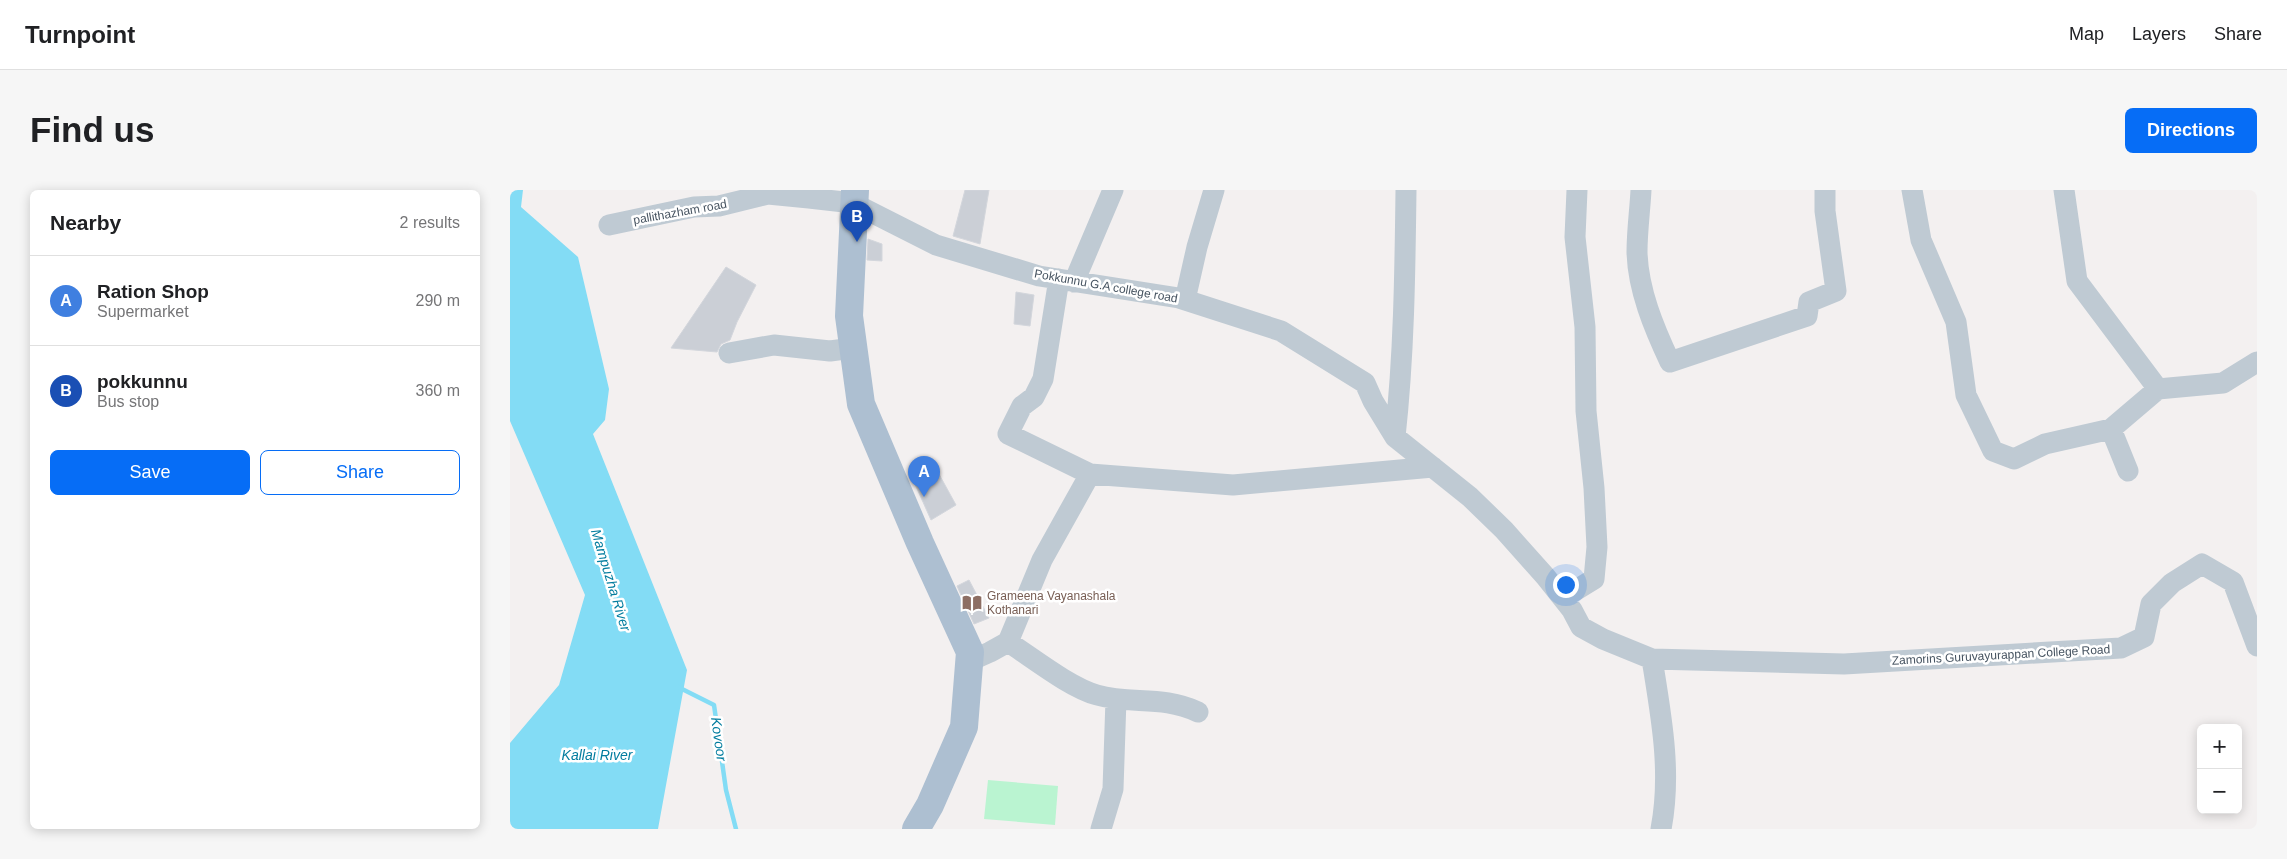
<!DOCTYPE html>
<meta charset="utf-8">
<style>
:root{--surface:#fff;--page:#f6f6f6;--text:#202124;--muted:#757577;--line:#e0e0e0;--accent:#066df6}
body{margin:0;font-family:Helvetica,sans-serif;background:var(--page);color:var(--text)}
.controls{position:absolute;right:15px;bottom:15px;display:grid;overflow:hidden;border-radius:8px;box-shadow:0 2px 12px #0003}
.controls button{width:45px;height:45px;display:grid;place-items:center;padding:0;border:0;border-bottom:1px solid var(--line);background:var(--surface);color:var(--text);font:25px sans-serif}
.you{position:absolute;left:1055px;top:394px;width:18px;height:18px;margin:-12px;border:4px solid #fff;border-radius:50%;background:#1a73e8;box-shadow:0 0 0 8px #1a73e833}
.badge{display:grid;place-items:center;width:32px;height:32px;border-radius:50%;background:var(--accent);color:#fff;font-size:16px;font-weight:700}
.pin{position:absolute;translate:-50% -41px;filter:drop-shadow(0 1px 2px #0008)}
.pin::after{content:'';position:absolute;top:26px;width:18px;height:15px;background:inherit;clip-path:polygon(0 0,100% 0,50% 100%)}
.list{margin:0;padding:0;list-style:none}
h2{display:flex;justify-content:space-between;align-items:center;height:65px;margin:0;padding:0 20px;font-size:21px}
h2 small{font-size:16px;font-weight:400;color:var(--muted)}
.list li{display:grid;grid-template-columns:32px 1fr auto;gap:15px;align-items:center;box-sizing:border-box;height:90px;padding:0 20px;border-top:1px solid var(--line)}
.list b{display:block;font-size:19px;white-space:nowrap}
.list p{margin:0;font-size:16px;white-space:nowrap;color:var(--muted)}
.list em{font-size:16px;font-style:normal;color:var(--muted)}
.actions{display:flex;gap:10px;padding:15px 20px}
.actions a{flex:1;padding:11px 0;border:1px solid var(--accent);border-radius:8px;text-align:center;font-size:18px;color:var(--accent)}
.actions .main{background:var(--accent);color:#fff}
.map{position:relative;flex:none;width:1747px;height:639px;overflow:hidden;border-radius:8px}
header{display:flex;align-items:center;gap:30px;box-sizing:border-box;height:70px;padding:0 25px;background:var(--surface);border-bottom:1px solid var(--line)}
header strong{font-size:24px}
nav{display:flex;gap:28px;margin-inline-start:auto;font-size:18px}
.intro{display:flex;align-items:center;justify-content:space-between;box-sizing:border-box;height:120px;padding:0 30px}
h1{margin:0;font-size:35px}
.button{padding:12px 22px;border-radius:8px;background:var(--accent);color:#fff;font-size:18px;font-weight:700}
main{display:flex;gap:30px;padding:0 30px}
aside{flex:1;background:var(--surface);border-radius:8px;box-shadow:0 2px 12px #0003}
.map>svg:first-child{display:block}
.green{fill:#baf4d1}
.water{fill:#83dcf5}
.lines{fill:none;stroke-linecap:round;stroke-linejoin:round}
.stream{stroke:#83dcf5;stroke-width:4.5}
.building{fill:#cbcfd6;stroke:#d3d6dc}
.minor{stroke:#bfcad3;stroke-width:21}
.major{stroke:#adbfd1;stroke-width:28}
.labels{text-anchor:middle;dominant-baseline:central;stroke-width:5;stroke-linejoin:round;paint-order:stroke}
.street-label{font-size:12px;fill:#465360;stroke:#fff}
.education-label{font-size:12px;fill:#785e54;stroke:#fff;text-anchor:start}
.water-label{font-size:14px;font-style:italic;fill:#037d9f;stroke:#fff}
</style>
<header>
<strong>Turnpoint</strong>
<nav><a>Map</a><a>Layers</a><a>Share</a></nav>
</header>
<div class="intro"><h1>Find us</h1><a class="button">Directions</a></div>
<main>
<aside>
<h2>Nearby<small>2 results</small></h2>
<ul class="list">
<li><span class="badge" style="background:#3f7fe0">A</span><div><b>Ration Shop</b><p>Supermarket</p></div><em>290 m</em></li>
<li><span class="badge" style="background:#1a4fb4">B</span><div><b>pokkunnu</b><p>Bus stop</p></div><em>360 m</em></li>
</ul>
<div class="actions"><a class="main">Save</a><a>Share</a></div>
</aside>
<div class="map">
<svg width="1747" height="639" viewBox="0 0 1747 639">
<rect width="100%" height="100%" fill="#f3f0f0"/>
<path class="green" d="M478,590L548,596L545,635L474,629Z"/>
<path class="water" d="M0,0H13L11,17L68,67L99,199L95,230L83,244L177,480L148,639H0V553L49,495L75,405L0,231Z"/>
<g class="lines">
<path class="stream" d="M168,497L204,515L216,600L226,639"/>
</g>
<path class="building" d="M455,0H479L470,54L443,46Z
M358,49L372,54V71L357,70Z
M216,77L246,95L227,132L220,150L211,154L207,162L161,158Z
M506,102L524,105L520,136L504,134Z
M424,275L446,315L421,330L400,283Z
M459,390L479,428L464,434L447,396Z"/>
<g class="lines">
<path class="minor" d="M294,0L299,8L343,13L426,55L529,86L669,108L771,141L855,193L863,211L885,247L960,307L994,340L1035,386L1062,420L1071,437L1093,449L1142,469L1334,474L1611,458L1634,447L1641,414L1662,393L1692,374L1723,392L1747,456
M1131,0C1130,20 1127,41 1127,62C1128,100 1144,138 1160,172L1297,126L1299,112L1326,101L1315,21V0
M1402,0L1411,50L1446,132L1456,205L1483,261L1504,269L1535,254L1601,239
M1554,0L1567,91L1648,199L1601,239L1618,281
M99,35L184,17L209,16L258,4L299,8
M549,89L533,189L524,207L512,216L498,244L580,284L723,295L923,277
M564,92L603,0
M675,110L687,57L704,0
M219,163L264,155L320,161L343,158
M1648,199L1713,193L1747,172
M885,247C894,165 895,83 896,0
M1053,408L1084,389L1087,357L1084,298L1076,221L1075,137L1065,47L1067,0
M498,452L532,370L580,284
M1142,469C1151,525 1162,582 1151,639
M460,471L480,462L498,452C523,468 559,497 587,505C621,515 652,505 688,522
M591,639L603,599L606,509"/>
<path class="major" d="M345,0L339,126L351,214L410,353L460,462L454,537L420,615L406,639"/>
</g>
<defs>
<symbol id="library-bare" viewBox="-9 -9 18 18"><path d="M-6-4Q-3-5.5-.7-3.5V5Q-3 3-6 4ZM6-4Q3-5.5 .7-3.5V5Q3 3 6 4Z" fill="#8d6e63" stroke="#fff" stroke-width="2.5" paint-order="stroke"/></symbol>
</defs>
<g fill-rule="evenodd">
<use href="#library-bare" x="448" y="399" width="28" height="28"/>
</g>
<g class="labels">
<g class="street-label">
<text transform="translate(170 22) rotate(-10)">pallithazham road</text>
<text transform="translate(596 96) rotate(10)">Pokkunnu G.A college road</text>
<text transform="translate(1491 465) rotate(-3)">Zamorins Guruvayurappan College Road</text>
</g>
<g class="education-label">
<text x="477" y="406">Grameena Vayanashala<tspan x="477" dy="14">Kothanari</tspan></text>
</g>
<g class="water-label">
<text transform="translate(101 390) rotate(73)">Mampuzha River</text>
<text transform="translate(209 549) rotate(82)">Kovoor</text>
<text x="87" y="565">Kallai River</text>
</g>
</g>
</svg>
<div class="controls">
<button>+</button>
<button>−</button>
</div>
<div class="you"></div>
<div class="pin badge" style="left:414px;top:307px;background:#3f7fe0">A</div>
<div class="pin badge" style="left:347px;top:52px;background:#1a4fb4">B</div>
</div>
</main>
